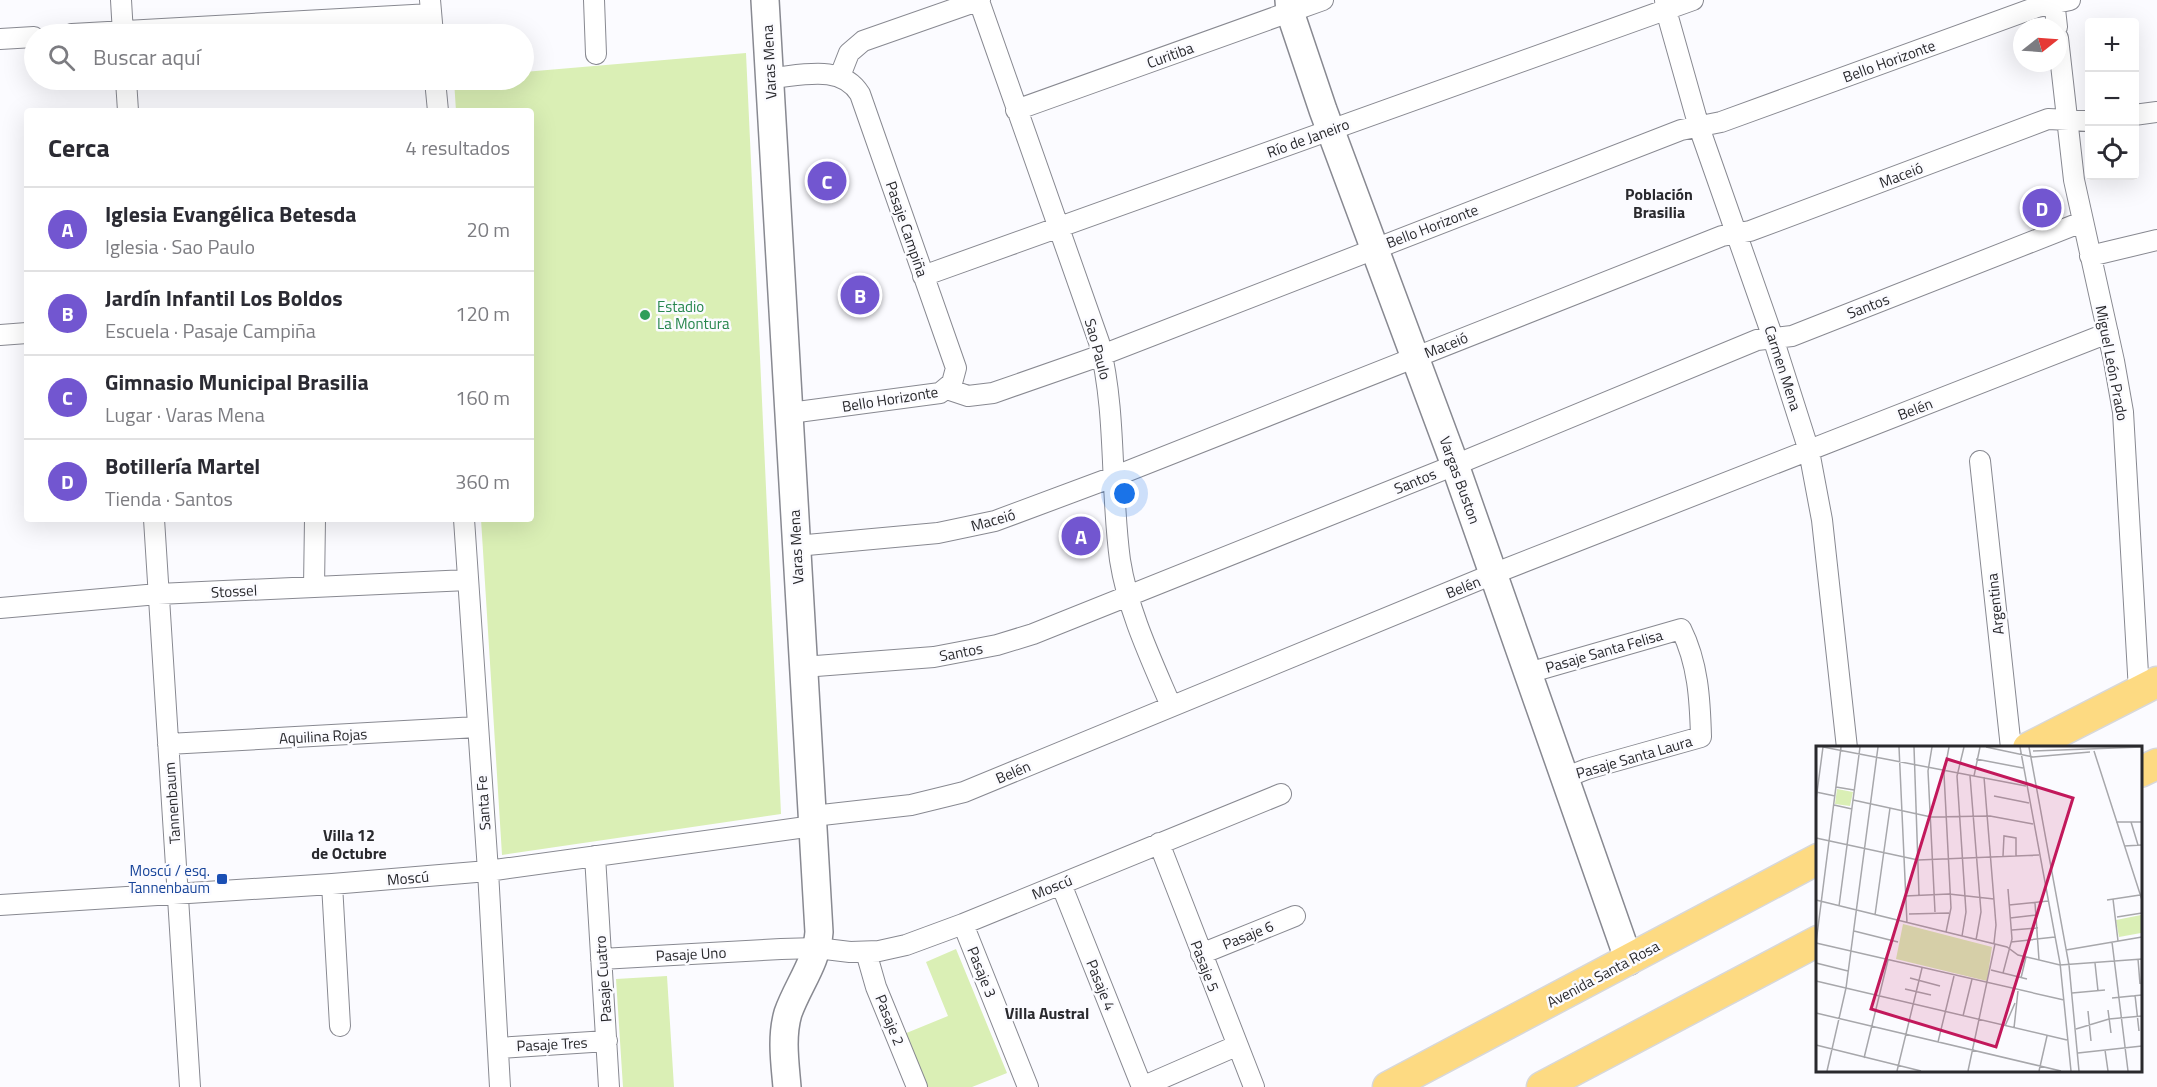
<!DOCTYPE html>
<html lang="es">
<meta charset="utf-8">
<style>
:root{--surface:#fff;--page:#f7f7f7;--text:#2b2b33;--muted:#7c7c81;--line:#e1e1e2;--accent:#7256d0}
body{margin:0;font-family:"Titillium Web",sans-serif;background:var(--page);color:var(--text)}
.controls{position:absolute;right:18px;top:18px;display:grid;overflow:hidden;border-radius:6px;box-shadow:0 6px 24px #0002}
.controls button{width:54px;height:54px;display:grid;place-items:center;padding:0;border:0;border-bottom:2px solid var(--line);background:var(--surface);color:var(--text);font:30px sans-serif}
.compass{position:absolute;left:2013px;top:18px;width:54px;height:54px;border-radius:50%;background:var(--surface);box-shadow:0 6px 24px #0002;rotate:73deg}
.you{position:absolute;left:1125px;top:494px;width:21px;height:21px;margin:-15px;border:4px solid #fff;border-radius:50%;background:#1a73e8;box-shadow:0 0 0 9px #1a73e833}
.badge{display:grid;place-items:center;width:39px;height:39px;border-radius:50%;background:var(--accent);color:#fff;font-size:20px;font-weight:700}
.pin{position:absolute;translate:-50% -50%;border:3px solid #fff;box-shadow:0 2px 6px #0006}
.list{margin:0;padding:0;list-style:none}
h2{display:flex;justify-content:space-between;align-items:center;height:78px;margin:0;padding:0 24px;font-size:26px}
h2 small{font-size:20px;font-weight:400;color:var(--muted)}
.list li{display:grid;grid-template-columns:39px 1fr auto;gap:18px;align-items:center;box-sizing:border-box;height:84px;padding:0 24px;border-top:2px solid var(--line)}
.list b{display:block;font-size:22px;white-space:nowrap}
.list p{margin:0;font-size:20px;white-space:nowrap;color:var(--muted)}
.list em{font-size:20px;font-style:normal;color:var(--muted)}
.icon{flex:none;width:33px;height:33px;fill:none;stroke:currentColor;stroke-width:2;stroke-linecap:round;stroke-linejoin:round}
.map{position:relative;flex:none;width:2157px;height:1087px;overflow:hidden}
.search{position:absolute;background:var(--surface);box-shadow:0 6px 24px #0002;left:24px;top:24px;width:510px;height:66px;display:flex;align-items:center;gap:15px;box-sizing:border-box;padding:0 21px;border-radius:33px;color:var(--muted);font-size:22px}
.panel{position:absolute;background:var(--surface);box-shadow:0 6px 24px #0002;left:24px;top:108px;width:510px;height:414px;border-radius:6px}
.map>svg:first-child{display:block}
.green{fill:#daefb5}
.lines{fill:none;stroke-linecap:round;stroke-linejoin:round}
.street-casing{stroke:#888991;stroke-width:22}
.secondary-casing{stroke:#888991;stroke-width:30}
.primary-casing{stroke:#d8d8d9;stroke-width:33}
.street{stroke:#fff;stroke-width:20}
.secondary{stroke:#fff;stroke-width:27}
.primary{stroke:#fdda82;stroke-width:30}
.leisure-dot{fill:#2e9e5b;stroke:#fbfbff;stroke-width:2}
.transit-dot{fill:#1a4fb4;stroke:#fbfbff;stroke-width:2}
.labels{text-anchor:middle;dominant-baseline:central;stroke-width:5;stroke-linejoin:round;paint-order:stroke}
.street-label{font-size:15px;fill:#29292d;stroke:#fbfbff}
.leisure-label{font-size:15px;fill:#27864d;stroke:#fbfbff;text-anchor:start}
.transit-label{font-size:15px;fill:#164399;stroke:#fbfbff;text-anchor:end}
.neighbourhood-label{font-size:16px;font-weight:bold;fill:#29292d;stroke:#fbfbff}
.inset-road{fill:none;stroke:#a7a7ab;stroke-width:1.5}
.view{fill:#c2185b;fill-opacity:0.15;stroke:#c2185b;stroke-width:3}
.inset-edge{fill:none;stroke:#29292d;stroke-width:3}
</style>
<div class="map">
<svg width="2157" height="1087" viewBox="0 0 2157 1087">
<rect width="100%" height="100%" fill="#fbfbff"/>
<path class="green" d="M746,53L781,814L502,855L481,519H531V111H456L454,80H524V72Z
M956,949L1007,1073L972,1087H925L904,1034L948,1016L926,962Z
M667,976L674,1087H623L616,979Z"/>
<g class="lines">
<defs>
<path id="street" d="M121,0L123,34
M430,0L433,34
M594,0L596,54
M1665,0L1666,10L1699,127L1773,338L1809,451L1822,520L1847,748
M2054,0L2057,27
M979,1L1099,342C1117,414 1110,487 1120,560C1128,611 1151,659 1171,706
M72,34L431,14
M2058,38L2074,180L2114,361L2123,412L2139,691
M0,39L34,37
M840,76L849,53L863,41L980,0
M770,78C800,76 841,63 860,94L956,368L952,383L940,393L790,413
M126,80L128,111
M435,80L438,111
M1016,110L1323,0
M2134,115L2157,112
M2090,256L2157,240
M923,276L1693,0
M0,335L27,333
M947,389L968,396L993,393L1102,355L1681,130L1721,122L2037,7L2070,0
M1980,461L2011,748
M154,519L190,1087
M464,519L488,871L500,1087
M796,546L938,533L995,521L1113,477L1722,236L1750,231L2048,119L2090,121
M314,587L315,519
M0,608L158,594L468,580
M803,667L934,657L997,645L1033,634L1455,465L1757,340L1792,336L2082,222
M1528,673L1681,629C1698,663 1700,699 1701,737L1587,769L1564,778
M168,744L477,727
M813,816L911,805L964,792L1493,574L2108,333
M1159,843L1254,1087
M595,856L609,1087
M332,884L340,1026
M1061,884L1142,1087
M0,905L332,884L488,871L813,826
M963,924L1028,1087
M866,952L876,987L917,1087
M1201,954L1295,916
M601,959L781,949L817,948L850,952L879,951L906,945L963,924L1281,794
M498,1048L607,1041
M1142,1087L1236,1046"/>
<path id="secondary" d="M765,0L819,932C817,962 798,985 788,1013C781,1037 785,1063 787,1087
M1289,0L1290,12L1323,110L1455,465L1629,961"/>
<path id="primary" d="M2028,748L2157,682
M2140,772L2157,764
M1388,1087L1818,859
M1542,1087L1818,941"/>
</defs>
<use href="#street" class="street-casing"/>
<use href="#secondary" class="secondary-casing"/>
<use href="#primary" class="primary-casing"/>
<use href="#street" class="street"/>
<use href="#secondary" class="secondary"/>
<use href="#primary" class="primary"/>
</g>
<circle class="leisure-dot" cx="645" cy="315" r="6"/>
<rect class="transit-dot" x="216" y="873" width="12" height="12" rx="3"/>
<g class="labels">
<g class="street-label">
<text transform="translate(1170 55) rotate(-20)">Curitiba</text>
<text transform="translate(1889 61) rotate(-20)">Bello Horizonte</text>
<text transform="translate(769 62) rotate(-93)">Varas Mena</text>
<text transform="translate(1308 138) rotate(-20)">Río de Janeiro</text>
<text transform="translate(1901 175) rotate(-21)">Maceió</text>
<text transform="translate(1432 226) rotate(-21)">Bello Horizonte</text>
<text transform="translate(907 229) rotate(71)">Pasaje Campiña</text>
<text transform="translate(1868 306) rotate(-21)">Santos</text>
<text transform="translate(1446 345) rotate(-22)">Maceió</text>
<text transform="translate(1098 349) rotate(75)">Sao Paulo</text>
<text transform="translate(2112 363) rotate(79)">Miguel León Prado</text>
<text transform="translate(1783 368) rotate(72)">Carmen Mena</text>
<text transform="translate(890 399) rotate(-9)">Bello Horizonte</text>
<text transform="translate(1915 409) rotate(-21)">Belén</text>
<text transform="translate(1460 480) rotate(70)">Vargas Buston</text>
<text transform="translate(1415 481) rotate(-22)">Santos</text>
<text transform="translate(993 520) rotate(-16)">Maceió</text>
<text transform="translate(796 547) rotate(-93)">Varas Mena</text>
<text transform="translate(1463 587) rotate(-22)">Belén</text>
<text transform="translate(234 591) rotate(-3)">Stossel</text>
<text transform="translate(1995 604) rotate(-96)">Argentina</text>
<text transform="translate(1604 651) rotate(-16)">Pasaje Santa Felisa</text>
<text transform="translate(961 652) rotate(-11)">Santos</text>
<text transform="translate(323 736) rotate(-3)">Aquilina Rojas</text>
<text transform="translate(1634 757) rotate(-16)">Pasaje Santa Laura</text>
<text transform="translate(1013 772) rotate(-23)">Belén</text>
<text transform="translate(172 803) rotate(-94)">Tannenbaum</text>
<text transform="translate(483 803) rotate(-94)">Santa Fe</text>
<text transform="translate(408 878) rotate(-5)">Moscú</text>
<text transform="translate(1052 887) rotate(-22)">Moscú</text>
<text transform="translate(1248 935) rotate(-22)">Pasaje 6</text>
<text transform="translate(691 954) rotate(-3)">Pasaje Uno</text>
<text transform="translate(1205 966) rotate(69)">Pasaje 5</text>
<text transform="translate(982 972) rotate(68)">Pasaje 3</text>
<text transform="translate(1603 974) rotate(-28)">Avenida Santa Rosa</text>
<text transform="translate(603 979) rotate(-94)">Pasaje Cuatro</text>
<text transform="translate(1101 985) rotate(68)">Pasaje 4</text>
<text transform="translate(890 1020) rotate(68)">Pasaje 2</text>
<text transform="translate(552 1044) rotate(-3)">Pasaje Tres</text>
</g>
<g class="leisure-label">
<text x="657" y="306">Estadio<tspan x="657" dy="17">La Montura</tspan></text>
</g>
<g class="transit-label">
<text x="210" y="870">Moscú / esq.<tspan x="210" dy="17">Tannenbaum</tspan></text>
</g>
<g class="neighbourhood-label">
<text x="1659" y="194">Población<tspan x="1659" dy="18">Brasilia</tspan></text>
<text x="349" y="835">Villa 12<tspan x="349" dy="18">de Octubre</tspan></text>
<text x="1047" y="1013">Villa Austral</text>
</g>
</g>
<g transform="translate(1816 746)">
<rect width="326" height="326" fill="#fbfbff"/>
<path d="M21,43L37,46L34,60L19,58ZM325,169V187L303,191L300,174ZM87,178L176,201L171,235L80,213Z" fill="#daefb5"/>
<path class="inset-road" d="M7,1L210,40M83,1L91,177M98,1L103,149M116,1L112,25L119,166M170,1L217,11L274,6M204,1L244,217L255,325M213,1L253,219L263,325M217,5L326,1M278,5L326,154M160,13L207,22M154,30L165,166L160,194M158,30L164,1M168,31L180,179L178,197M20,41L38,44M0,46L19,50M178,50L213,57M0,54L7,1M37,54L115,71L174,70L217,78M18,59L36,63M300,76H326M315,76L322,99M0,92L102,114L223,109M308,100L326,99M187,110L188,90L200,92V110M89,150L133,148L178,153M297,153L302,195M0,154L191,201L202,209L244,219L326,213M291,154L324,149M219,157L223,214M193,159L232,155M23,160L44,1M93,168L133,167M59,169L74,62M301,171L326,167M194,172L221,169M196,184L222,182M38,185L82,196M130,186L135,162L128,28L133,1M146,190L150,166L141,30L148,1M195,196L239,191M296,196L312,325M0,197L248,254M0,197L25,1M250,204L326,191M322,213L324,238M0,217L32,225M279,217L282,245M175,224L211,233M187,227L196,193L192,143M94,232L124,240M205,232L210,211M0,235L251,294M89,243L115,249M256,247L289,244M319,249L323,285M296,252L326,249M292,264L295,287M272,265L275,295M0,267L245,325M147,270L156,233M189,280L199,257M198,282L202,245M260,283L293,273L326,270M122,296L138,230M0,299L105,325M289,304L292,325M262,307L326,300M48,312L72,214M11,325L30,242L62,1M81,325L106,222M152,325L179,198M223,325L231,290"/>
<path class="view" d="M131,13L257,52L180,301L55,263Z"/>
<rect width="326" height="326" class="inset-edge"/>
</g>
</svg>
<div class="controls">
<button>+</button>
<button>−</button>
<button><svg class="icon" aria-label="locate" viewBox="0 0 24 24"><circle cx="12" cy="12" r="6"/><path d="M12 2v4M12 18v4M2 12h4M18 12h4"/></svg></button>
</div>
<svg class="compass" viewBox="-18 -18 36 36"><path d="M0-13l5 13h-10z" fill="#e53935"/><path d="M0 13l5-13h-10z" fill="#7c7c81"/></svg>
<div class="you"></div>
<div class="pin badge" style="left:1081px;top:536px">A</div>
<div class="pin badge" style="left:860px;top:295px">B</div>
<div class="pin badge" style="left:827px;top:181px">C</div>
<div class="pin badge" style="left:2042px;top:208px">D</div>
<div class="search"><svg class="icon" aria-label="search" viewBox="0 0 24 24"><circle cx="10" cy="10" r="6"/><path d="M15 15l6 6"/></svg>Buscar aquí</div>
<section class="panel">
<h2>Cerca<small>4 resultados</small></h2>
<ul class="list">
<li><span class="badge">A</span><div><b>Iglesia Evangélica Betesda</b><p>Iglesia · Sao Paulo</p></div><em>20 m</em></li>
<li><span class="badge">B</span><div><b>Jardín Infantil Los Boldos</b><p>Escuela · Pasaje Campiña</p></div><em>120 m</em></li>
<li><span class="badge">C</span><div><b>Gimnasio Municipal Brasilia</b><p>Lugar · Varas Mena</p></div><em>160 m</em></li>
<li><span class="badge">D</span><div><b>Botillería Martel</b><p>Tienda · Santos</p></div><em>360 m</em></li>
</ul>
</section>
</div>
